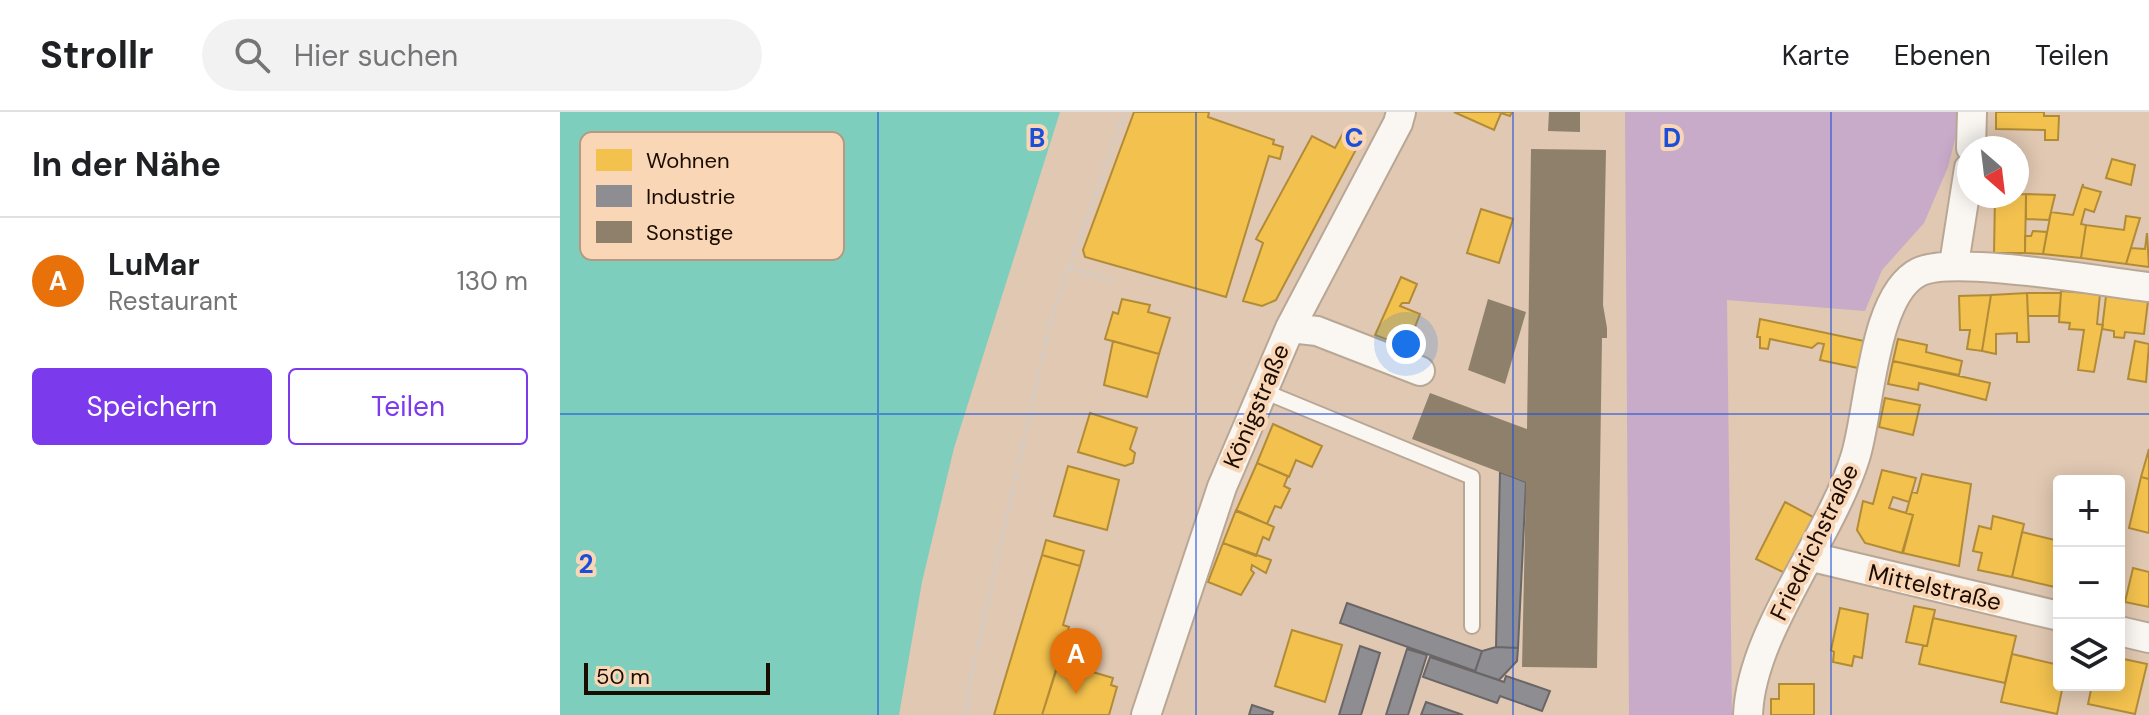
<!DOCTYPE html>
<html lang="de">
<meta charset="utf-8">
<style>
:root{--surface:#fff;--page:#f2f2f2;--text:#202124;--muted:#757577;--line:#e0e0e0;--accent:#7c3aed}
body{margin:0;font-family:"DM Sans",sans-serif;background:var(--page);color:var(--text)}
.controls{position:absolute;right:24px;bottom:24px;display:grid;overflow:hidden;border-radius:8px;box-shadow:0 4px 20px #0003}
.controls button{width:72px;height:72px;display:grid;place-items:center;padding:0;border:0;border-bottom:2px solid var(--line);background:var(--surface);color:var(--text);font:40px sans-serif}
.compass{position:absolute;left:1397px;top:24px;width:72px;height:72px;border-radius:50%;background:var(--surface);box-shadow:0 4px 20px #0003;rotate:152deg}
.scale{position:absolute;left:24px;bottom:20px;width:186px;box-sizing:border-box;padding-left:8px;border:4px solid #1b0c01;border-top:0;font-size:22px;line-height:28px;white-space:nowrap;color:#1b0c01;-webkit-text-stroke:6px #f9d6b6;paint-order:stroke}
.you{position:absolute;left:846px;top:232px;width:28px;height:28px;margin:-20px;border:6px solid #fff;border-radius:50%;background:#1a73e8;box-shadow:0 0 0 12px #1a73e833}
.badge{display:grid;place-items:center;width:52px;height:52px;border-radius:50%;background:var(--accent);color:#fff;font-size:26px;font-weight:700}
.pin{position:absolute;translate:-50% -66px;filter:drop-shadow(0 2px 4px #0008)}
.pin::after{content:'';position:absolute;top:42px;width:28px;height:24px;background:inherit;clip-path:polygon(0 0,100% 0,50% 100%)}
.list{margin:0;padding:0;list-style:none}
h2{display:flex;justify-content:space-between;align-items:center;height:104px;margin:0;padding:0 32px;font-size:34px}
h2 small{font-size:26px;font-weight:400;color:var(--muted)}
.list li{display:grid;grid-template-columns:52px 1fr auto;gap:24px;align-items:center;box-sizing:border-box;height:128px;padding:0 32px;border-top:2px solid var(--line)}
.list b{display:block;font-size:30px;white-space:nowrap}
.list p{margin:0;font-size:26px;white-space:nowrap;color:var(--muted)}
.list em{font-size:26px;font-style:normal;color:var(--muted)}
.actions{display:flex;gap:16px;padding:24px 32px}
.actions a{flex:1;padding:18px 0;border:2px solid var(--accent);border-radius:8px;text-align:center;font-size:28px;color:var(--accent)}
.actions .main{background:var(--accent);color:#fff}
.icon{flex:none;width:44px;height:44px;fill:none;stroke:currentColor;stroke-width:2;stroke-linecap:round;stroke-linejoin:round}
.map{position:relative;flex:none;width:1589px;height:603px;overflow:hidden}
header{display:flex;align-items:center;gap:48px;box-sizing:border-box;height:112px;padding:0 40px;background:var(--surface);border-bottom:2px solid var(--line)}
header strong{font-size:38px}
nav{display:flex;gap:44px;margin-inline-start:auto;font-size:28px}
.search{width:560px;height:72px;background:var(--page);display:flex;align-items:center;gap:20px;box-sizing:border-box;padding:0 28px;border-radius:44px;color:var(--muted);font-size:30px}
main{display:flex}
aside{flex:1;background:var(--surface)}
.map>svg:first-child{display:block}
.green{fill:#c7abc9}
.water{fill:#7dcebd}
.homes{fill:#f2c14e;stroke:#b28b37;stroke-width:2}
.industry{fill:#8d8d92;stroke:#6b6666;stroke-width:2}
.building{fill:#8f806c}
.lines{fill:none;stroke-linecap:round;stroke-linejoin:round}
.lane-casing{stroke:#b9a795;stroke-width:18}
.street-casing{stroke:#b9a795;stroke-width:32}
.path{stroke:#d4ccc6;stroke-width:4;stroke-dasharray:4 4;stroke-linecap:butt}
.lane{stroke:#faf7f3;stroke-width:14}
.street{stroke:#faf7f3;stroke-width:28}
.grid{fill:none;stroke:#1d4ed8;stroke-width:2;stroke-opacity:0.55}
.labels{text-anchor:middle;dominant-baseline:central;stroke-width:8;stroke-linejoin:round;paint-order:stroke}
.street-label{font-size:24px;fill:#1b0c01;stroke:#f9d6b6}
.key{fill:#f9d6b6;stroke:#b69980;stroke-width:2}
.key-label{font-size:22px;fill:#1b0c01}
.grid-label{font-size:26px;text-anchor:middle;font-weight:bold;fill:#1d4ed8;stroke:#f9d6b6;stroke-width:8;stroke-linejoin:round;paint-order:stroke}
</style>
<header>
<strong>Strollr</strong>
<div class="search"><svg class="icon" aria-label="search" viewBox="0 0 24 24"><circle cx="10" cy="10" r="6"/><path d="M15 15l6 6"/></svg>Hier suchen</div>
<nav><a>Karte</a><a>Ebenen</a><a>Teilen</a></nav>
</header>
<main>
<aside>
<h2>In der Nähe<small></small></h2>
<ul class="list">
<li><span class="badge" style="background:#e8710a">A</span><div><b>LuMar</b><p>Restaurant</p></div><em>130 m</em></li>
</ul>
<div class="actions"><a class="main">Speichern</a><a>Teilen</a></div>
</aside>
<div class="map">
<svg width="1589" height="603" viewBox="0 0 1589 603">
<rect width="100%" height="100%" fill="#e0c8b2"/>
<path class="green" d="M1065,0H1402L1388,55L1364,111L1322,158L1305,199L1167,188L1172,603H1069Z"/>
<path class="water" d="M0,0H500L394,336L362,470L339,603H0Z"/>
<path class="homes" d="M574,0H649L648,5L714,28L713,32L723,35L720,47L709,44L666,185L525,145L523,138Z
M894,0H952L950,4L941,1L934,18Z
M1436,0H1484V4H1499L1498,28H1485V18L1436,17Z
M783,21L800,30L716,188L702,194L683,189L703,131L696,127L752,24L775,36Z
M1552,47L1575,53L1571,73L1546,66Z
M1523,72V75L1541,80L1534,100L1525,97L1521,112L1526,113L1521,146L1483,142L1491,100L1513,103Z
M1466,82L1465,141H1434L1435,84Z
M1466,82L1495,83L1489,108L1466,107Z
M921,97L953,107L939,151L907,141Z
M1566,104L1580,106L1566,152L1521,146L1526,113L1564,118Z
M1473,119L1487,120L1483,142L1465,141V124H1471Z
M1587,121L1589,155L1566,152L1571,136L1585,137Z
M841,165L857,172L849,191H842L840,194L860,202L847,235L815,223Z
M1501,179L1540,182L1537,212L1543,213L1542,217L1534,260L1518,258L1524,218L1509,217L1510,211L1499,210Z
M1467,181H1501L1499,204H1468Z
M1467,181L1469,230H1457V221L1436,222V242L1422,239L1431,183Z
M1431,183L1422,239L1407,237L1410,218H1400L1399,184Z
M1546,184L1588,189L1584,222L1565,220L1564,226L1554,225V219L1542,217Z
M562,187L590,193L588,200L610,206L599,242L545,227L553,200L558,202Z
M1200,207L1304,229L1298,256L1260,248L1264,232L1258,231L1252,236L1210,227L1208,237L1200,236V225H1197Z
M1338,227L1367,233L1366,240L1402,249L1399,263L1333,249Z
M553,229L599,242L587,285L544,273Z
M1575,229L1589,232L1586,270L1568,267Z
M1333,249L1430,271L1426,288L1359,271L1358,278L1328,272Z
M1325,286L1360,293L1353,323L1319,315Z
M530,301L577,316L570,337L575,341L573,351L565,354L518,340Z
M713,312L762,334L752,355L736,348L729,365L697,351Z
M1589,337V367L1581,365Z
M697,351L728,364L724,374L730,377L721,396L715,394L707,412L676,399Z
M508,354L559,368L547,418L494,404Z
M1322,358L1356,366L1349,390L1333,385L1329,396L1353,403L1342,441L1305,431L1297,418L1303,389L1313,392Z
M1362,362L1411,372L1399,454L1343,441L1353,403L1346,401L1352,380L1357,381Z
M1581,365L1589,367V421L1569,416Z
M1225,390L1255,406L1227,462L1196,447Z
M676,398L714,415L709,428L703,425L696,444L663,431Z
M1433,404L1464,412L1452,465L1418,458L1422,441L1413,439L1419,414L1431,417Z
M1462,420L1499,429V476L1452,465Z
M486,428L524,439L520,454L482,443Z
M663,431L711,448L706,461L692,453L691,458L694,461L681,483L648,470Z
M482,443L520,454L503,513L509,515L506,525L482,603H434Z
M1573,456L1589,460V495L1565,490Z
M1354,494L1375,498L1367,534L1346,530Z
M1280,496L1308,502L1302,546L1294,544L1292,554L1273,550L1274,540L1271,538Z
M1373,506L1456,524L1445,571L1359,552L1363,534H1367Z
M732,518L782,533L765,590L715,574Z
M1452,542L1499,553V573H1503L1497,602L1441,590Z
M1559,546L1587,552L1575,602L1528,592L1532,573H1559Z
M499,550L553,566L551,573L557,575L549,603H482Z
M1219,572H1254V603H1211V587H1219Z"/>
<path class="industry" d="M940,360L966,370L958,536L936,535Z
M787,491L922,539L915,559L780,511Z
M800,534L820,541L801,603H779Z
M936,535L958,536L957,549L939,568L915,560L922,539Z
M847,537L867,543L848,603H826Z
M870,545L944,570L946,564L990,579L982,599L940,584L937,591L863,565Z
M866,590L903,603H861Z
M692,593L713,600L712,603H689Z"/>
<path class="building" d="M989,0H1020V20L988,19Z
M971,37L1046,38L1043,193L1047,216V226H1042L1037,556L962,555L966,370L852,327L870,281L967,317Z
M928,187L966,200L945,272L908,258Z"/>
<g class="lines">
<defs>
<path id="lane" d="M703,279L912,365V514"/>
<path id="street" d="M1411,36L1412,0
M1394,152L1409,56
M730,216L757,219L860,259
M1252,445L1499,504
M1559,519L1589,526
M586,603L662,375L730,216L838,11L841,0
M1188,603C1191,520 1269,428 1295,346C1310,300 1312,183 1359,160C1394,143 1544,170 1589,175"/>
</defs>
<use href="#lane" class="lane-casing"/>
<use href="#street" class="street-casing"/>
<path class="path" d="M510,156L556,168
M406,603L411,565L491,206L565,0"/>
<use href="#lane" class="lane"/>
<use href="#street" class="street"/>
</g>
<path class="grid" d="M318,0V603M636,0V603M953,0V603M1271,0V603M0,302H1589"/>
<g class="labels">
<g class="street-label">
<text transform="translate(696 294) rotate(-67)">Königstraße</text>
<text transform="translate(1254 430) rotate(-64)">Friedrichstraße</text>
<text transform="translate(1375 475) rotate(13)">Mittelstraße</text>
</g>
</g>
<rect x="20" y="20" width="264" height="128" rx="12" class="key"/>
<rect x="36" y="37" width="36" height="22" fill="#f2c14e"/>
<rect x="36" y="73" width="36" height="22" fill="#8d8d92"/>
<rect x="36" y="109" width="36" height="22" fill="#8f806c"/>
<g class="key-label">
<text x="86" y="56">Wohnen</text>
<text x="86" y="92">Industrie</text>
<text x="86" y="128">Sonstige</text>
</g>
<g class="grid-label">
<text x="477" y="35">B</text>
<text x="794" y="35">C</text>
<text x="1112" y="35">D</text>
<text x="26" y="461">2</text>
</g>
</svg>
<div class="controls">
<button>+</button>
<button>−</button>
<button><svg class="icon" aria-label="layers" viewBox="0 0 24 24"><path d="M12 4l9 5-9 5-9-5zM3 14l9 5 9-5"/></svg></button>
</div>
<svg class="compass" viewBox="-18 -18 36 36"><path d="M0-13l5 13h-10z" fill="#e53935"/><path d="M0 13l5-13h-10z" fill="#757577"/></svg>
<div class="scale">50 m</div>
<div class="you"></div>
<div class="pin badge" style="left:516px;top:582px;background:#e8710a">A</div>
</div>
</main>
